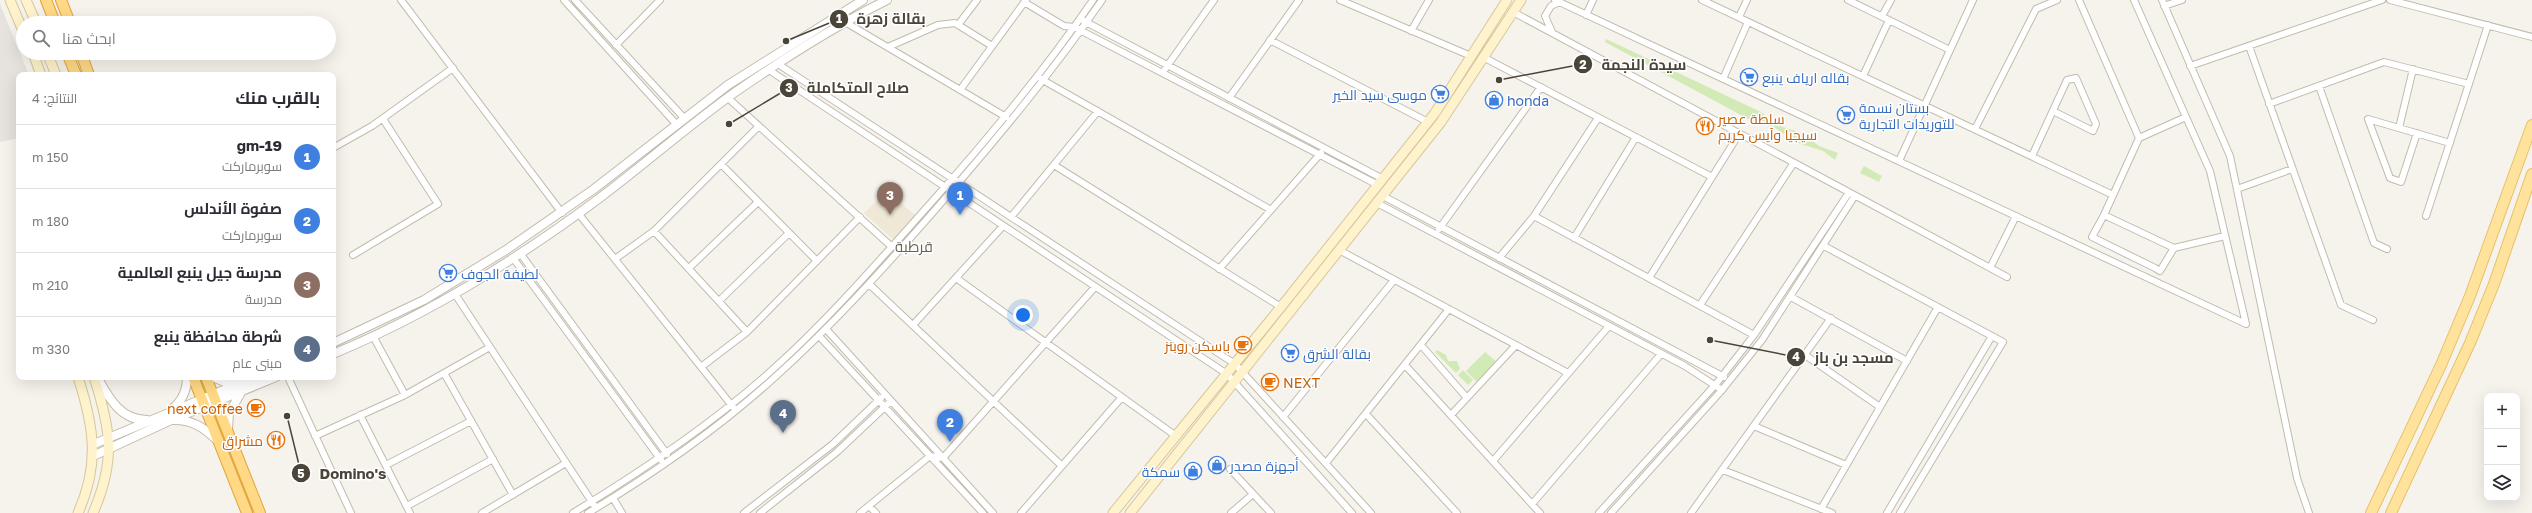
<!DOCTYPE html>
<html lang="ar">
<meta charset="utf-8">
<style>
:root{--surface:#fff;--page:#f7f7f7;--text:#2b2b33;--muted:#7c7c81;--line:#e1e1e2;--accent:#fc3f1d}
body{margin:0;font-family:"Golos Text",Cairo,sans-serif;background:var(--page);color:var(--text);direction:rtl}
.controls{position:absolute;right:12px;bottom:12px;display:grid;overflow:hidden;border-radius:8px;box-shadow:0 4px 16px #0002}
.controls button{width:36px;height:36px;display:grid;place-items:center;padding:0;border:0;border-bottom:1px solid var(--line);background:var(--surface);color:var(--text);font:20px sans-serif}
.you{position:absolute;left:1023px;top:315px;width:14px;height:14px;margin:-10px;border:3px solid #fff;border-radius:50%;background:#1a73e8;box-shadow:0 0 0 6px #1a73e833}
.badge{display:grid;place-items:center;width:26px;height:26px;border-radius:50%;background:var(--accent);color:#fff;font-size:13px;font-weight:700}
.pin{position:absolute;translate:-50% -33px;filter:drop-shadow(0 1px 2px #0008)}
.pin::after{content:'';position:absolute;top:21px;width:14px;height:12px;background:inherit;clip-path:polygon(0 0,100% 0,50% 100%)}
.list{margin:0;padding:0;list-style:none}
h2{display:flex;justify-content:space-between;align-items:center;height:52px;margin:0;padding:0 16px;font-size:17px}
h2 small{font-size:13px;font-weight:400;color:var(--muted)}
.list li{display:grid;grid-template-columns:26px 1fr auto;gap:12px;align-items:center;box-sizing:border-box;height:64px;padding:0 16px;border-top:1px solid var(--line)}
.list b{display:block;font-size:15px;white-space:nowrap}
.list p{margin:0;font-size:13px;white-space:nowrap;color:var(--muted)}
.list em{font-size:13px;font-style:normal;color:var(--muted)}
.icon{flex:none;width:22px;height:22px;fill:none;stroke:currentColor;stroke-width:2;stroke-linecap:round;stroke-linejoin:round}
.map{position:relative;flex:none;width:2532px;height:513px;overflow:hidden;direction:ltr}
.search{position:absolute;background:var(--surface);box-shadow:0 4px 16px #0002;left:16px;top:16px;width:320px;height:44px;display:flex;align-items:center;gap:10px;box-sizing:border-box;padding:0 14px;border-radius:22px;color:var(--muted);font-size:15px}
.panel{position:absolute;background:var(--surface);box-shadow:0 4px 16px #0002;left:16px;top:72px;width:320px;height:308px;border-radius:8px;direction:rtl}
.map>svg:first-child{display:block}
.industrial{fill:#e6e2dd}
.education{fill:#efe8d6}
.green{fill:#d2eab5}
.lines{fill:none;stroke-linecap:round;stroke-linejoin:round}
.minor-casing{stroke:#c2bbae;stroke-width:8}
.tertiary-casing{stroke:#c2bbae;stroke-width:10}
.secondary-casing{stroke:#d6c79b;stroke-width:11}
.primary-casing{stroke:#e6c16a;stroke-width:12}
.trunk-casing{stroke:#e0a43c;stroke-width:12}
.minor{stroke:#fff;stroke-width:6}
.tertiary{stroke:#fff;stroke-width:8}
.secondary{stroke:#fff3cd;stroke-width:9}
.primary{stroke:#ffe39c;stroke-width:10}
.trunk{stroke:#ffd985;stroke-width:10}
.labels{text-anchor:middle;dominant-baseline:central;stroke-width:3;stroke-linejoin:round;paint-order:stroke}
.shop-label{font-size:14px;fill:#366cbe;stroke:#fff;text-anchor:start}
.food-label{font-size:14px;fill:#c56008;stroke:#fff;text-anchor:end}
.neighbourhood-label{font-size:15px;fill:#6e6250;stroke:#fff}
.leader{fill:none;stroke:#4b4439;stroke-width:1.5}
.callout-dot{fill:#4b4439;stroke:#fff;stroke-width:1.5}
.mark-label{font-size:12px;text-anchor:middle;font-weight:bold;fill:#fff}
.callout-label{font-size:15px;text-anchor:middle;font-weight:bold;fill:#4b4439;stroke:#fff;stroke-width:3;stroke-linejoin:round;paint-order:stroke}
</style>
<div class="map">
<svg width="2532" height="513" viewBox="0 0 2532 513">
<rect width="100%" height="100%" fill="#f6f3ec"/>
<path class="industrial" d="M0,4L29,75H19V138L0,142Z"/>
<path class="education" d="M887,191L916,216L895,241L864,213Z"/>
<path class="green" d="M1606,39L1761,112L1777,125L1804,134L1819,146L1838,153L1835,160L1823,151L1798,143L1775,128L1754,122L1605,42Z
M1864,166L1882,176L1879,182L1860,173Z
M1437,350L1446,355L1448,361H1457L1460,369L1456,373L1435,352Z
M1485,352L1497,362L1478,383L1466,371Z
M1463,370L1473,380L1468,385L1458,375Z"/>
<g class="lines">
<defs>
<path id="minor" d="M401,0L562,213
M564,0L677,125
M575,0L685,119
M1340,0L1471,56
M1555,0L2246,324L2210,171L2134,0
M1702,0L2113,195
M1848,0L1950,50
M2079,0L2139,138L2104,215L2174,248L2225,236
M2162,0L2230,156L2297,478L2309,513
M2390,0L2532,37
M1024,2L1064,26L1074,27L1378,185
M2164,6L2182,0
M1513,12L2007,277
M1586,15L1593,0
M1882,16L1891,0
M1739,17L1747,0
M1084,21L1383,179
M845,22L1006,117
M958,25L977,0
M1411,31L1429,0
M1552,32L1545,16L1551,6L1559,2
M1270,40L1428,122
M616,45L660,0
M2249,46L2341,305L2373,320
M888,47L938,25L955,23L992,46
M1483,57L1712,177
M778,64L1235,364L1371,513
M2190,66L2382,0
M1165,69L1214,0
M769,70L1227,374L1352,513
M1863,76L1889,20
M1041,79L1271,210
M1723,79L1748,22
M2319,86L2374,243L2387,249
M960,90L1026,0
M728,98L892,247
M1229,98L1299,0
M2269,104L2384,62L2469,84
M2399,128L2413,69
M1975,129L2036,9L2057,0
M2417,133L2401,182L2390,178L2368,119L2450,143
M2139,138L2186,117
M333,148L372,126L453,68
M2032,156L2067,80L2076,78L2096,124L2093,131L2053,111
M1899,161L1973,0
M721,164L817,261
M1054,165L1281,307
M2237,189L2292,169
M1383,196L1724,377
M1377,203L1685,366L1722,390
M578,213L733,407
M2104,215L2092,237L2155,268L2160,271L2174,248
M1534,216L1754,335
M2426,216L2488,25
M1011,217L1098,111
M1439,229L1541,87
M654,231L747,332
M1574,238L1636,137
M1824,246L2003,342L1900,513
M1339,250L1568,373
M520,253L667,454
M353,255L438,204L383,119
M513,258L661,460
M1499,258L1534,216L1598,118
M615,259L654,231L759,126
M689,268L758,202
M1990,268L2016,216
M1219,269L1321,153
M956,278L1176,436
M1649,278L1739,134
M869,284L1062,466
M455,294L594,505
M1791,297L1907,361
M719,301L789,233
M1700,305L1793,164
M913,325L1003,226
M826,329L993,513
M373,336L405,395
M819,336L983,513
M1421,345L1467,398
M1805,355L1880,407
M1405,365L1540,513
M701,367L747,332L860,217
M444,373L513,495
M288,377L351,513
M1366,414L1457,513
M360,415L410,513
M1451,415L1516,345
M1283,417L1394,280
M1754,426L1846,465
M315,436L405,395L490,347
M1493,461L1609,326
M1326,463L1449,309
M386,465L471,421
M1230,469L1271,513
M1723,470L1832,513
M613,498L622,513
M1532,504L1661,354
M407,506L493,459
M869,506L876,513
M1821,509L1938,307
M482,513L566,463
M573,513C642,471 711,425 771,371C828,320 878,262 929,205C988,139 1043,73 1093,0
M588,513C653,474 718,429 775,377C833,325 884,268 935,210C994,142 1051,74 1102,0
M744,513L833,444L881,398
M760,513L837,452L891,401
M860,513L930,456L943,458L1095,287
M1021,513L1122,397
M1231,513L1253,494
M1599,513L1716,384L1754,335L1848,194
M1611,513L1722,390L1762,340L1854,197
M1691,513L1831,318
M1887,513L1992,336"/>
<path id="tertiary" d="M333,343L424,300L506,250L594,189L728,85L863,0
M333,354C429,314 518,259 601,197C646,163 688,126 734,93C783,59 833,27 887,0
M97,377C109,398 120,420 147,420
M213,377L227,383L237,384
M173,408C183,400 187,389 187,377
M174,420C194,420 204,428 218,441
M228,429L229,413L242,391
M94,444L255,377
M93,456L169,421L276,377"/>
<path id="secondary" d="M10,0L23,31
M26,0L36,23
M33,53L41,75
M47,53L56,75
M78,377C94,427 100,464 78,513
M93,513C116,460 111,430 94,377
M1113,513L1281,307L1435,113L1507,0
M1130,513L1441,122L1521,0"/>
<path id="primary" d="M2371,513L2441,365L2470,296L2532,125
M2391,513L2470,343L2494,284L2532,174"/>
<path id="trunk" d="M46,0L55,23
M61,0L70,23
M67,53L76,75
M81,53L89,75
M193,377L247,513
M206,377L260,513"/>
</defs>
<use href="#minor" class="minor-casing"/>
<use href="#tertiary" class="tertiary-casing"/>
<use href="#secondary" class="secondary-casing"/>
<use href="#primary" class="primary-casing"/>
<use href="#trunk" class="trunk-casing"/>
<use href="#minor" class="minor"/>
<use href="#tertiary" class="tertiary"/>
<use href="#secondary" class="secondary"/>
<use href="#primary" class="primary"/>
<use href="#trunk" class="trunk"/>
</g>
<defs>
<symbol id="supermarket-ring" viewBox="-11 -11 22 22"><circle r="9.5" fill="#fff" stroke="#3f7fe0" stroke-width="1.5"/><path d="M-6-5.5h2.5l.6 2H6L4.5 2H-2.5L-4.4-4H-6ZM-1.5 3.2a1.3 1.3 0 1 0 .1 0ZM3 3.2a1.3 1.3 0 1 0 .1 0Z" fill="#3f7fe0"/></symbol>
<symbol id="shop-ring" viewBox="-11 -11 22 22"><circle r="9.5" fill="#fff" stroke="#3f7fe0" stroke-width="1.5"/><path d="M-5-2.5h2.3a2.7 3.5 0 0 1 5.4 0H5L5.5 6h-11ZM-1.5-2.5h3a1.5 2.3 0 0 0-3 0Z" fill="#3f7fe0"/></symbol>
<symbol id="restaurant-ring" viewBox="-11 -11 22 22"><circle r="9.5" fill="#fff" stroke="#e8710a" stroke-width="1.5"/><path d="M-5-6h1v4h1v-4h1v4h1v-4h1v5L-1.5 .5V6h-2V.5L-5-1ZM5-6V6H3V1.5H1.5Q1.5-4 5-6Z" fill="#e8710a"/></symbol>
<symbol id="cafe-ring" viewBox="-11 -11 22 22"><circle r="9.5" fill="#fff" stroke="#e8710a" stroke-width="1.5"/><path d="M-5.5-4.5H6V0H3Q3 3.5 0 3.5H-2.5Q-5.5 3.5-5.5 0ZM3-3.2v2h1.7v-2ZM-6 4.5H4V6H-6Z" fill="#e8710a"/></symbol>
</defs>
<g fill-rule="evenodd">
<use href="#supermarket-ring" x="1739" y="67" width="20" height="20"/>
<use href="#supermarket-ring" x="1430" y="84" width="20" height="20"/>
<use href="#shop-ring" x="1484" y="90" width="20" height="20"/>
<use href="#supermarket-ring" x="1836" y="105" width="20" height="20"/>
<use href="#restaurant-ring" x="1695" y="116" width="20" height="20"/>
<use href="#supermarket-ring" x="438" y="263" width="20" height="20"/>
<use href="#cafe-ring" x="1233" y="335" width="20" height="20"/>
<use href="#supermarket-ring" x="1280" y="343" width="20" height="20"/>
<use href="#cafe-ring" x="1260" y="372" width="20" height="20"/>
<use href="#cafe-ring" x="246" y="398" width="20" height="20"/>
<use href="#restaurant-ring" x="266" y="430" width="20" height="20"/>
<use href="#shop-ring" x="1207" y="455" width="20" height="20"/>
<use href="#shop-ring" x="1183" y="461" width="20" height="20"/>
</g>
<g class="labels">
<g class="shop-label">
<text x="1762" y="77">بقاله ارياف ينبع</text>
<text x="1427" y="94" text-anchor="end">موسى سيد الخير</text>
<text x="1507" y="100">honda</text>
<text x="1859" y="107">بستان نسمة<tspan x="1859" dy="16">للتوريدات التجارية</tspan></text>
<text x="461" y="273">لطيفة الجوف</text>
<text x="1303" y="353">بقالة الشرق</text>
<text x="1230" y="465">أجهزة مصدر</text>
<text x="1180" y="471" text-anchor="end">سمكة</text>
</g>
<g class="food-label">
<text x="1718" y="118" text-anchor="start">سلطة عصير<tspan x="1718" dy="16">سيجيا وآيس كريم</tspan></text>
<text x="1230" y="345">باسكن روبنز</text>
<text x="1283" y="382" text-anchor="start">NEXT</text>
<text x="243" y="408">next coffee</text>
<text x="263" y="440">مشراق</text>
</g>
<g class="neighbourhood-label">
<text x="914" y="246">قرطبة</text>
</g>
</g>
<path class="leader" d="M786 41L839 19M1499 80L1583 64M729 124L789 88M1710 340L1796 357M287 416L301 473"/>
<g class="callout-dot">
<circle cx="786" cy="41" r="4"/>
<circle cx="1499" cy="80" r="4"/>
<circle cx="729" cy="124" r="4"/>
<circle cx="1710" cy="340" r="4"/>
<circle cx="287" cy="416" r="4"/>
<circle cx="839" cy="19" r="10"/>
<circle cx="1583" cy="64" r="10"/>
<circle cx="789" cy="88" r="10"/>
<circle cx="1796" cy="357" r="10"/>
<circle cx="301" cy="473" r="10"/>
</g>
<g class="mark-label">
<text x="839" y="23">1</text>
<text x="1583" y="69">2</text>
<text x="789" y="92">3</text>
<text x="1796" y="361">4</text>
<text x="301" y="478">5</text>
</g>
<g class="callout-label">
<text x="891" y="24">بقالة زهرة</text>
<text x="1644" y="70">سيدة النجمة</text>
<text x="858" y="93">صلاح المتكاملة</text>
<text x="1854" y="363">مسجد بن باز</text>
<text x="353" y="479">Domino's</text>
</g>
</svg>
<div class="controls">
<button>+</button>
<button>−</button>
<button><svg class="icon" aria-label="layers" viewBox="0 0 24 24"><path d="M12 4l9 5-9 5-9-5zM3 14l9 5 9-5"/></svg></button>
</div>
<div class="you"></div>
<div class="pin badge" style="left:960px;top:215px;background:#3f7fe0">1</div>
<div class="pin badge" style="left:950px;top:442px;background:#3f7fe0">2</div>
<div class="pin badge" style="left:890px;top:215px;background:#8d6e63">3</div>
<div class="pin badge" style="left:783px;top:433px;background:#5c6f8a">4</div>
<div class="search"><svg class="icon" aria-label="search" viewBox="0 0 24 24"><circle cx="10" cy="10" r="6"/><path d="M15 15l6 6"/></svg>ابحث هنا</div>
<section class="panel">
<h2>بالقرب منك<small>النتائج: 4</small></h2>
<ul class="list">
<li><span class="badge" style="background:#3f7fe0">1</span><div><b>gm-19</b><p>سوبرماركت</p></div><em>150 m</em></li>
<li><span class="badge" style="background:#3f7fe0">2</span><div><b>صفوة الأندلس</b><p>سوبرماركت</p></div><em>180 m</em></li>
<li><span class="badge" style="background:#8d6e63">3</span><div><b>مدرسة جيل ينبع العالمية</b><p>مدرسة</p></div><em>210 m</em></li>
<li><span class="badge" style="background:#5c6f8a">4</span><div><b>شرطة محافظة ينبع</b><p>مبنى عام</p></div><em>330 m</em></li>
</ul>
</section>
</div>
